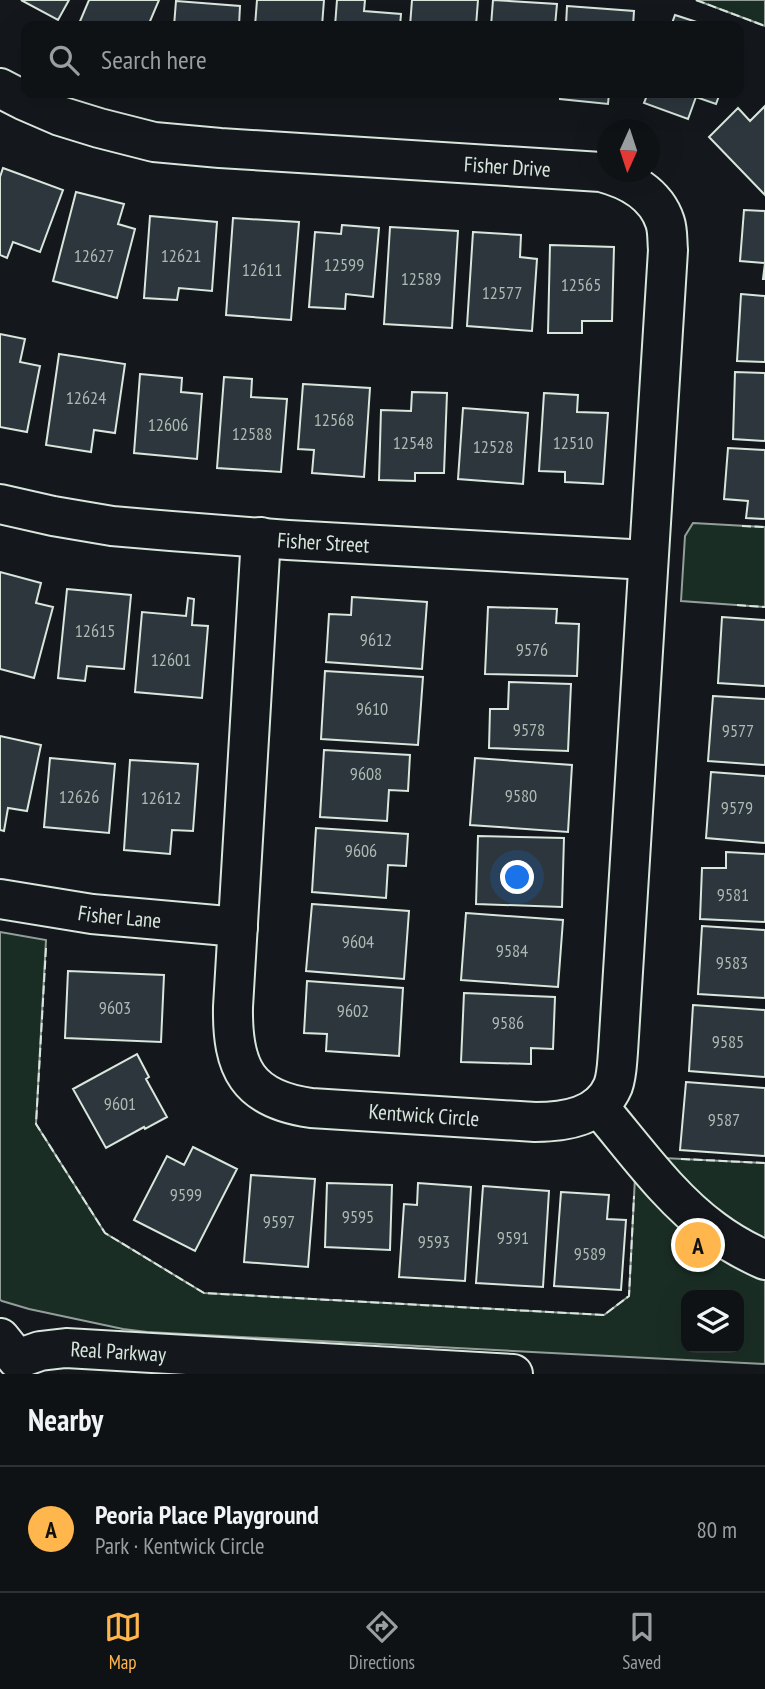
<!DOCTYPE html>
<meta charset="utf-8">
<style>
:root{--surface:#0f1215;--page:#1d2022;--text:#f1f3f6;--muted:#9b9ea0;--line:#2f3234;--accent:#ffb74d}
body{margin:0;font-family:"PT Sans Narrow",sans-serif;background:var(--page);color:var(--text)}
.controls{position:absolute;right:21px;bottom:21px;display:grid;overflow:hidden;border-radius:14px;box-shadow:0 7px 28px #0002}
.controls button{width:63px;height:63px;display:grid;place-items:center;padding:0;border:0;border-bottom:2px solid var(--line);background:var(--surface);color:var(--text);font:35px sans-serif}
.compass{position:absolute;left:597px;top:119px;width:63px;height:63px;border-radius:50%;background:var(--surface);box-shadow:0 7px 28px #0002;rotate:183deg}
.you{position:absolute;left:518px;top:878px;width:24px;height:24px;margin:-18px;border:5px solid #fff;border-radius:50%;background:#1a73e8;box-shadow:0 0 0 10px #1a73e833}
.badge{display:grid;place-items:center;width:46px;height:46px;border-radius:50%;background:var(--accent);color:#111;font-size:23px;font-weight:700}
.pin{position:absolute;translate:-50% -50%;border:4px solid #fff;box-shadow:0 2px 7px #0006}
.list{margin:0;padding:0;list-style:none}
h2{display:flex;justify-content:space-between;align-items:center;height:91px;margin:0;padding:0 28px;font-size:30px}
h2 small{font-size:23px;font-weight:400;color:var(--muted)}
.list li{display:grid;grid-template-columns:46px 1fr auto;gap:21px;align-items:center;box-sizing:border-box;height:126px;padding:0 28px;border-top:2px solid var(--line)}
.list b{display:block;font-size:26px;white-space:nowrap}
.list p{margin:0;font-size:23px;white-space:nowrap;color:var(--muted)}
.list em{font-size:23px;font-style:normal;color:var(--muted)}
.icon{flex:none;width:38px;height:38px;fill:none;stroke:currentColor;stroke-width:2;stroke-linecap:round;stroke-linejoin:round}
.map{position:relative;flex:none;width:765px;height:1374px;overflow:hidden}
.search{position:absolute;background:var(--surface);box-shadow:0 7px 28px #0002;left:21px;right:21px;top:21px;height:77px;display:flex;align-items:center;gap:18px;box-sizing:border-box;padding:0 24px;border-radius:14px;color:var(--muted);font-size:26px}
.sheet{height:217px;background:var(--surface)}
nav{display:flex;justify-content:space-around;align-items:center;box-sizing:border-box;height:98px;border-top:2px solid var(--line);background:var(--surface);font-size:19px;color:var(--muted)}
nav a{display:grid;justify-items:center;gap:4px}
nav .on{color:var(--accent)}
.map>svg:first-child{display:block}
.green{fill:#1a2d24;stroke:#939e99;stroke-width:2;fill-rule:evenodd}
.building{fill:#2c363c;stroke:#d8e6dc;stroke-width:2}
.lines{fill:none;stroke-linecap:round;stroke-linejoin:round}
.minor-casing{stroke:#d8e6dc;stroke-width:42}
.minor{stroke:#14181c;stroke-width:38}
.fence{stroke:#d8e6dc;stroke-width:2;stroke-dasharray:9 3.5;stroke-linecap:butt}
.labels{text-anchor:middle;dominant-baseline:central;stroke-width:5;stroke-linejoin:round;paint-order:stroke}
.number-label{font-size:18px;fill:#adbab4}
.street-label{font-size:21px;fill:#d8e6dc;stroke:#14181c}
</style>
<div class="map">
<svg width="765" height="1374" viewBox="0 0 765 1374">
<rect width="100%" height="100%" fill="#14181c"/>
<path class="green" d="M696,0H765V26Z
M693,523L765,527V607L681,601L685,536Z
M0,932L46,940L36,1124L105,1233L204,1293L604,1315L629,1296L635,1177L663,1158L765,1163V1364L147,1332L123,1329L29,1309L2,1301L0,1300ZM686,1295H739V1348H686Z"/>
<path class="building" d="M21,0H69L58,20Z
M89,0H159L148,26H78Z
M257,0H324L322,26H255Z
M337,0H365L364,11L401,14L400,26H335Z
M412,0H478L476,26H410Z
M493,0L557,4L555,26H491Z
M176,1L240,6L239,26H174Z
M567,6L634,11L633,26H566Z
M675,15L709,26H671Z
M494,93H551L550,97Z
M560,93H609L608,104L560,99Z
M648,93H720L716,104L696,97L688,119L644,103Z
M765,106V195L709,137L738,108L750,121Z
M3,168L63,190L40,252L13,242L7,258L0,255V177Z
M76,192L124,204L118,224L135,229L117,298L53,281Z
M744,210L765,211V279H763L765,263L740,261Z
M150,216L217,222L212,291L179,288L177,300L144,298Z
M233,218L299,222L291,320L226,315Z
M342,225L379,228L373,297L346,294L345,309L309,307L315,232L341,234Z
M390,227L458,231L452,328L384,324Z
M473,232L521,235L520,257L537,259L532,331L467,326Z
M550,245L614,247L612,321H582V333H548Z
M741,294L765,296V362L737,361Z
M0,334L25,339L20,362L40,366L27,432L0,427Z
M59,354L125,364L115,433L94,430L91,452L46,445Z
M735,372L765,373V441L733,439Z
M140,374L182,378L181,392L202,394L197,459L134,453Z
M224,377L252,379L251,397L287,399L281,472L217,468Z
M303,384L370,388L364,477L312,473L314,450L298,449Z
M412,392L447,393L444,473H415V481L379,480L381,410L411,411Z
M544,393L578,395L577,412L608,413L603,484L565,482V472L539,471Z
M463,408L528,413L523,484L458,479Z
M728,448L765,450V519L746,518L748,501L724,499Z
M0,572L41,583L36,603L53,607L34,678L0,669Z
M67,589L131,595L124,669L87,666L85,681L58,678Z
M352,597L427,602L422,669L326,662L329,614L351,615Z
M188,598L194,599L192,625L208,626L202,698L135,692L142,612L186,616Z
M488,607L557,609L556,623L579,624L577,676L485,674Z
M722,617L765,620V686L718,683Z
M325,671L423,677L418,745L321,739Z
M509,682L571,684L568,751L489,748L490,709H508Z
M713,696L765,699V765L708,761Z
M0,736L41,745L27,811L8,808L4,831L0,830Z
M324,750L410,755L408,791L389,790L387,821L320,817Z
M50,758L115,764L109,833L44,827Z
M475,758L572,765L568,832L470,825Z
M130,760L198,764L193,831L172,830L170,854L124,850Z
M711,772L765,776V843L706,838Z
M316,828L408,834L406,866L388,865L386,898L312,892Z
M478,836L564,838L562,907L476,904Z
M726,852L765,854V922L700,919L702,868H726Z
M312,904L409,911L404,979L306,971Z
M466,913L563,920L558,987L461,980Z
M702,926L765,930V998L698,994Z
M68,971L164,975L161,1042L65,1038Z
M307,981L403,988L399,1056L326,1051L327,1034L304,1033Z
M464,993L555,997L553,1049L531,1048V1064L461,1062Z
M693,1005L765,1010V1077L689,1071Z
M137,1054L149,1077L146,1079L167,1117L145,1129L144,1127L106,1148L73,1089Z
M686,1082L765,1088V1156L680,1150Z
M193,1147L237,1169L195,1251L134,1220L167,1156L184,1165Z
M251,1175L315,1179L308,1267L244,1262Z
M327,1183L392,1185L390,1250L325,1247Z
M418,1183L471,1187L465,1281L399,1277L404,1204L417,1205Z
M483,1186L549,1191L543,1287L476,1283Z
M561,1192L609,1195L607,1219L626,1220L621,1290L554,1286Z"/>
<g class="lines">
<defs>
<g id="minor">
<path id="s1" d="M0,88L23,100L60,116L99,128L154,142L220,148L601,172C628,179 656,194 665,222C668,231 667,240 668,250L618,1052C617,1063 617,1075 613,1086C600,1117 565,1122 535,1122L311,1108C247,1099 232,1068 233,1007L261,537"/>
<path id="s2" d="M0,504L53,516L112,526L171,531L288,540L648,560"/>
<path id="s3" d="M0,899L92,914L238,927"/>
<path d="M598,1106C634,1148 668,1197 713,1230C729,1242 747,1252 765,1260"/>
<path id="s4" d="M0,1338L17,1359L40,1351L66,1348L513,1374"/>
</g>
</defs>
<use href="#minor" class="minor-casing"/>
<use href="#minor" class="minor"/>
<path class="fence" d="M696,0L765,26
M742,526L765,527
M737,605L765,607
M46,948L36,1124L105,1233L204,1293L604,1315L629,1296L634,1196
M681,1159L765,1163"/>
</g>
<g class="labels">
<g class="number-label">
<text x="94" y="255">12627</text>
<text x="181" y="255">12621</text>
<text x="344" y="264">12599</text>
<text x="262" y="269">12611</text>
<text x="421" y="278">12589</text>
<text x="581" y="284">12565</text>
<text x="502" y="292">12577</text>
<text x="86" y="397">12624</text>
<text x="334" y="419">12568</text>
<text x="168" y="424">12606</text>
<text x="252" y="433">12588</text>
<text x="413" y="442">12548</text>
<text x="573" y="442">12510</text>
<text x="493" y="446">12528</text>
<text x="95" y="630">12615</text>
<text x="376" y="639">9612</text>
<text x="532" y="649">9576</text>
<text x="171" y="659">12601</text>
<text x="372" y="708">9610</text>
<text x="529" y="729">9578</text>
<text x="738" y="730">9577</text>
<text x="366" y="773">9608</text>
<text x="521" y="795">9580</text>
<text x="79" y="796">12626</text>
<text x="161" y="797">12612</text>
<text x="737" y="807">9579</text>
<text x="361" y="850">9606</text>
<text x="733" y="894">9581</text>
<text x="358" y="941">9604</text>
<text x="512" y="950">9584</text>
<text x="732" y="962">9583</text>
<text x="115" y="1007">9603</text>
<text x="353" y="1010">9602</text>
<text x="508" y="1022">9586</text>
<text x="728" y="1041">9585</text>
<text x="120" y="1103">9601</text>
<text x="724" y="1119">9587</text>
<text x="186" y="1194">9599</text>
<text x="358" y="1216">9595</text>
<text x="279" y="1221">9597</text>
<text x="513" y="1237">9591</text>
<text x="434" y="1241">9593</text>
<text x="590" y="1253">9589</text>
</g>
<g class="street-label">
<text stroke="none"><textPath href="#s1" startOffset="518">Fisher Drive</textPath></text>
<text stroke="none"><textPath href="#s2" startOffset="326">Fisher Street</textPath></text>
<text stroke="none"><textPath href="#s3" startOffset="121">Fisher Lane</textPath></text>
<text transform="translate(424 1115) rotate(4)">Kentwick Circle</text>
<text stroke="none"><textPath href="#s4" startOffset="130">Real Parkway</textPath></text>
</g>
</g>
</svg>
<div class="controls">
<button><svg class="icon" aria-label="layers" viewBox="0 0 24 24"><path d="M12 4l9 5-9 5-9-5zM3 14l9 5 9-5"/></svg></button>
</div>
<svg class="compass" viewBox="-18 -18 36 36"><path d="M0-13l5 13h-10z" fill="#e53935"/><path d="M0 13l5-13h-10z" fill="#9b9ea0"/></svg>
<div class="you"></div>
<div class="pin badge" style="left:698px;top:1245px">A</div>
<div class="search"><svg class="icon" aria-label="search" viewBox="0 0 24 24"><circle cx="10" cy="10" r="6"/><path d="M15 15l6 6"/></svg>Search here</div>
</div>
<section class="sheet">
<h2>Nearby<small></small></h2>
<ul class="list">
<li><span class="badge">A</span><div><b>Peoria Place Playground</b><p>Park · Kentwick Circle</p></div><em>80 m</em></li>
</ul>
</section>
<nav>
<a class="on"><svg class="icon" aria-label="map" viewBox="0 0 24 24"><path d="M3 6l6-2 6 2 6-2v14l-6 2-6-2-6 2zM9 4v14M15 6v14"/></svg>Map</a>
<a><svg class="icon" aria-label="directions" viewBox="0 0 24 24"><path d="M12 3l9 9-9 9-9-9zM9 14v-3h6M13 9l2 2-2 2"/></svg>Directions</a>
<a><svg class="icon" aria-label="saved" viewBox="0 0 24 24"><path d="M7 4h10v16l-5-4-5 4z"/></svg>Saved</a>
</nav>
